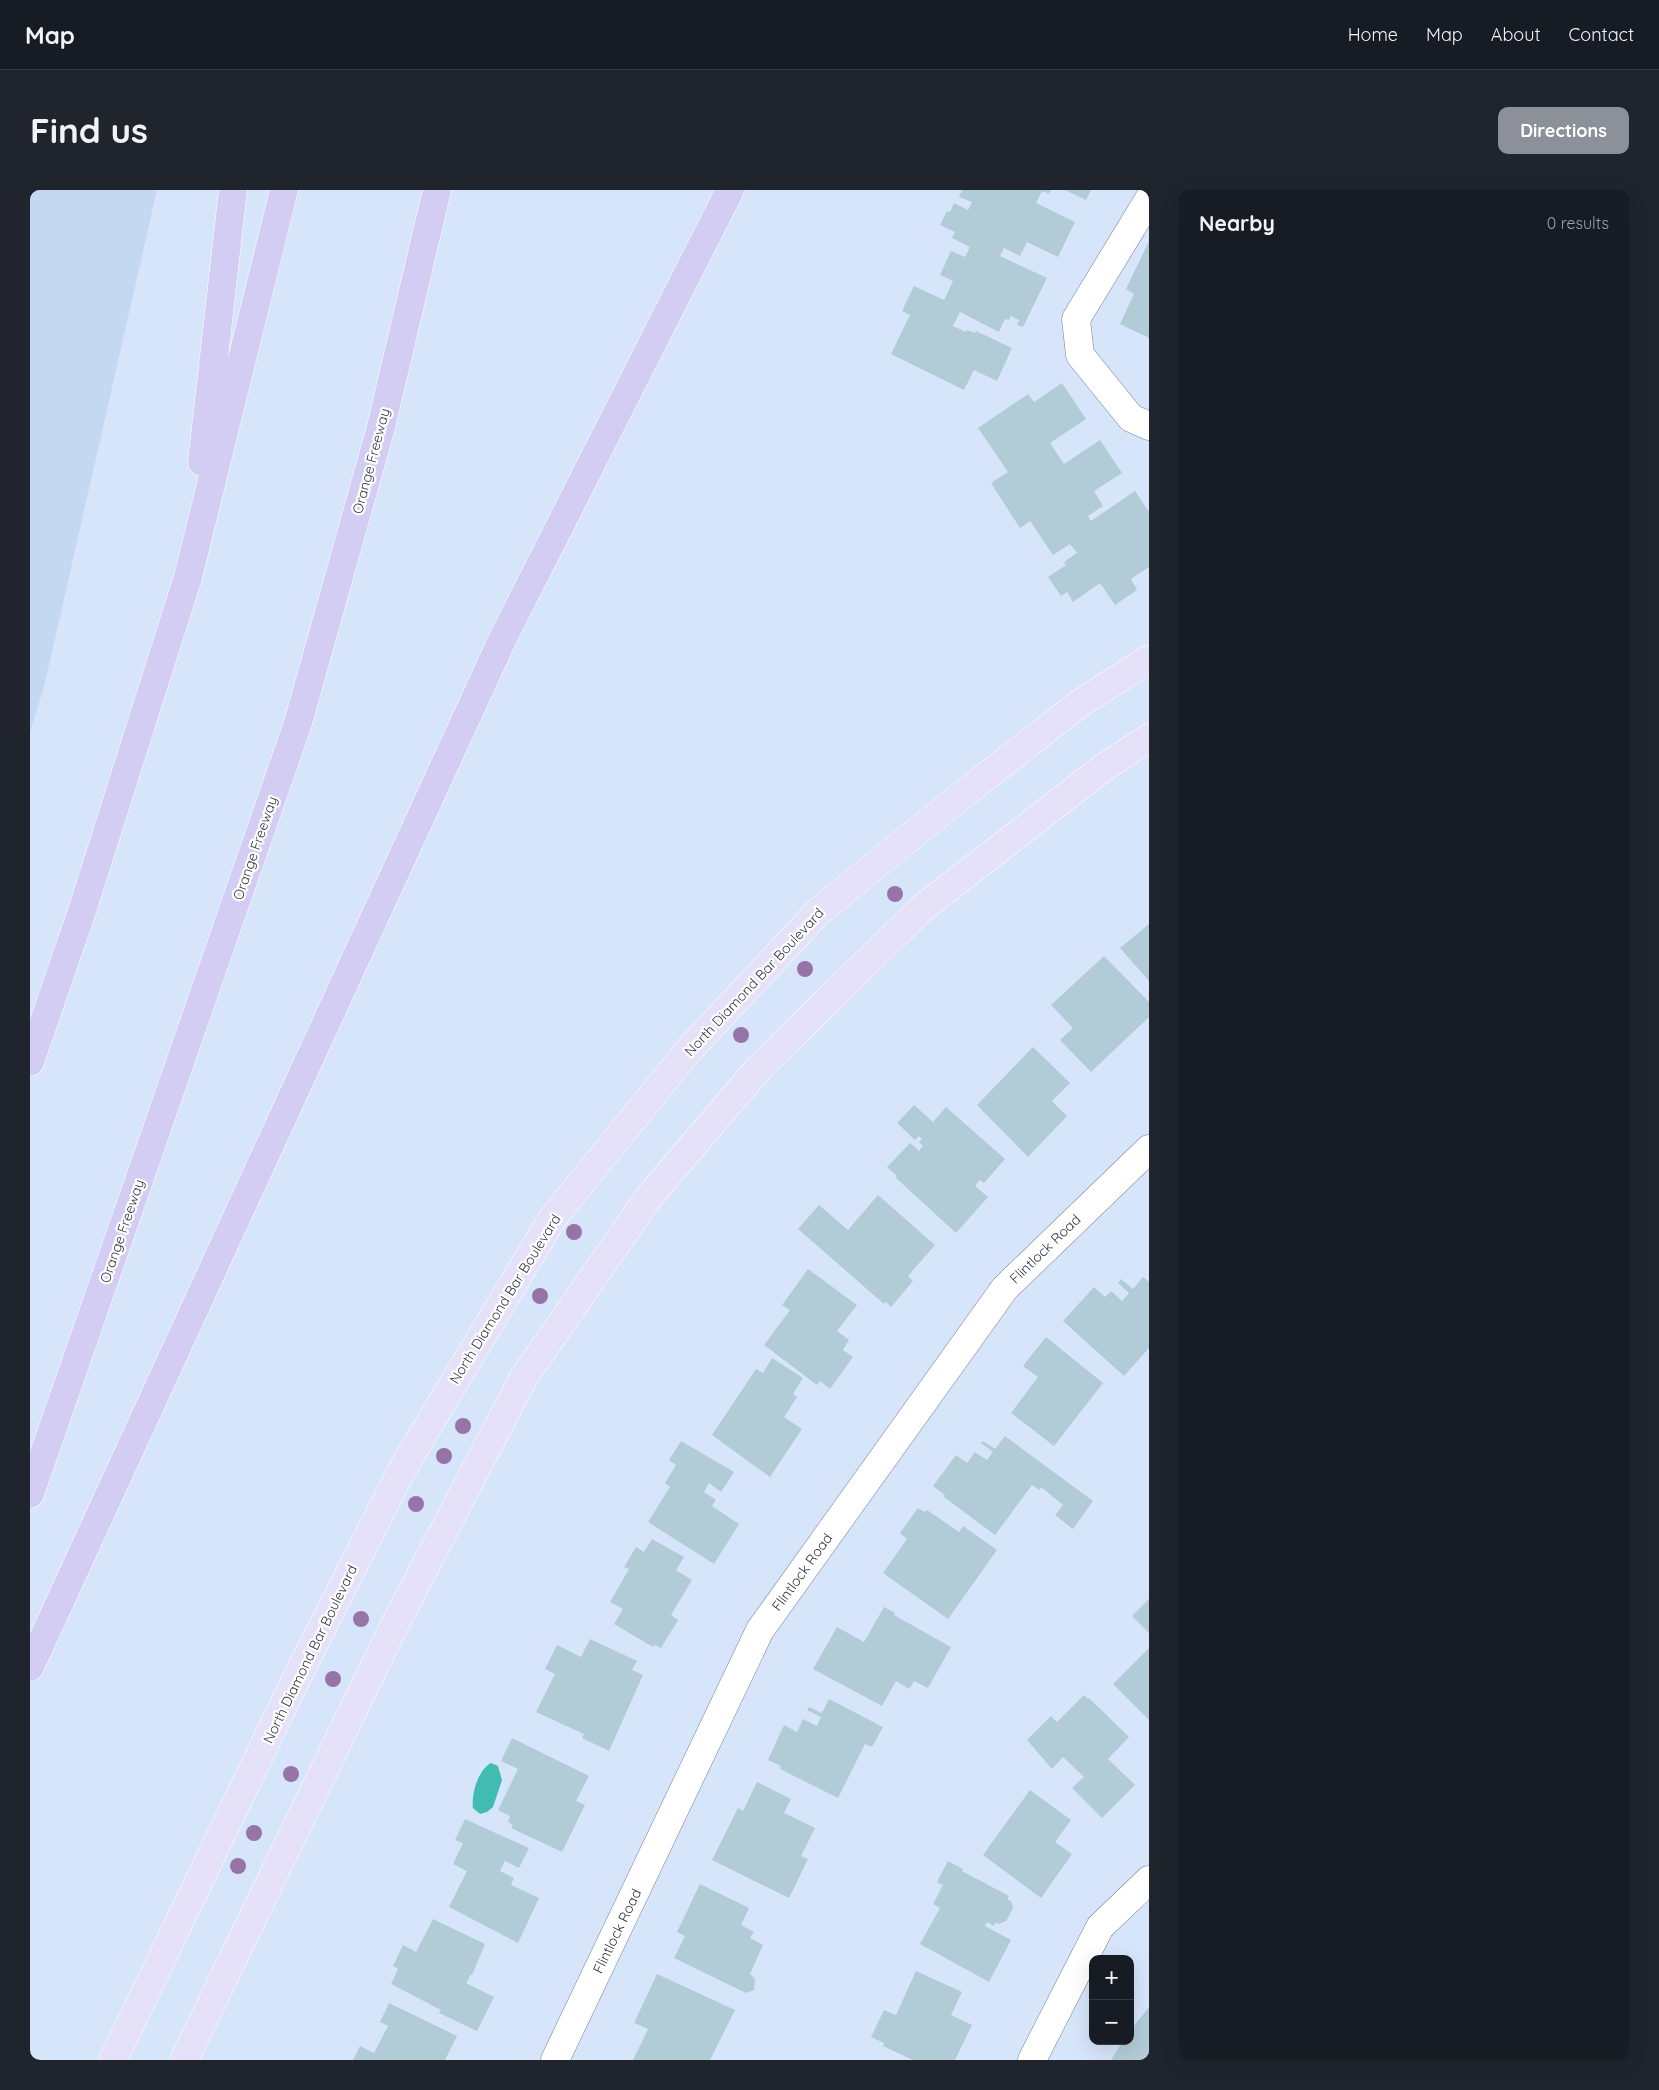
<!DOCTYPE html>
<meta charset="utf-8">
<style>
:root{--surface:#171b24;--page:#20242c;--text:#f1f3f6;--muted:#9ea1a6;--line:#363941;--accent:#8c9099}
body{margin:0;font-family:Quicksand,sans-serif;background:var(--page);color:var(--text)}
.controls{position:absolute;right:15px;bottom:15px;display:grid;overflow:hidden;border-radius:10px;box-shadow:0 5px 20px #0002}
.controls button{width:45px;height:45px;display:grid;place-items:center;padding:0;border:0;border-bottom:1px solid var(--line);background:var(--surface);color:var(--text);font:25px sans-serif}
.list{margin:0;padding:0;list-style:none}
h2{display:flex;justify-content:space-between;align-items:center;height:65px;margin:0;padding:0 20px;font-size:21px}
h2 small{font-size:16px;font-weight:400;color:var(--muted)}
.map{position:relative;flex:none;width:1119px;height:1870px;overflow:hidden;border-radius:10px}
header{display:flex;align-items:center;gap:30px;box-sizing:border-box;height:70px;padding:0 25px;background:var(--surface);border-bottom:1px solid var(--line)}
header strong{font-size:24px}
nav{display:flex;gap:28px;margin-inline-start:auto;font-size:18px}
.intro{display:flex;align-items:center;justify-content:space-between;box-sizing:border-box;height:120px;padding:0 30px}
h1{margin:0;font-size:35px}
.button{padding:12px 22px;border-radius:10px;background:var(--accent);color:#fff;font-size:18px;font-weight:700}
main{display:flex;gap:30px;padding:0 30px}
aside{flex:1;background:var(--surface);border-radius:10px;box-shadow:0 5px 20px #0002}
.map>svg:first-child{display:block}
.built{fill:#c5d8f1}
.water{fill:#40bcb3}
.building{fill:#b1ccd7}
.lines{fill:none;stroke-linecap:round;stroke-linejoin:round}
.minor-casing{stroke:#748193;stroke-width:29}
.major-casing{stroke:#fff;stroke-width:29}
.highway-casing{stroke:#fff;stroke-width:29}
.minor{stroke:#fff;stroke-width:28}
.major{stroke:#e5e1f8;stroke-width:28}
.highway{stroke:#d3cdf4;stroke-width:28}
.tree{fill:#9674a7}
.labels{text-anchor:middle;dominant-baseline:central;stroke-width:4.5;stroke-linejoin:round;paint-order:stroke}
.street-label{font-size:14px;fill:#323740;stroke:#fff}
</style>
<header>
<strong>Map</strong>
<nav><a>Home</a><a>Map</a><a>About</a><a>Contact</a></nav>
</header>
<div class="intro"><h1>Find us</h1><a class="button">Directions</a></div>
<main>
<div class="map">
<svg width="1119" height="1870" viewBox="0 0 1119 1870">
<rect width="100%" height="100%" fill="#d7e5fa"/>
<path class="built" d="M0,0H127L14,497L0,542Z"/>
<path class="water" d="M461,1573L468,1576L472,1590L463,1617L457,1622L450,1624L443,1618C441,1604 448,1580 461,1573Z"/>
<path class="building" d="M932,0H1021L1019,4L1012,1L1006,13L1045,32L1028,67L997,52L990,66L974,58L970,66L1017,88L993,137L987,135L989,130L981,126L979,130L975,129L969,142L930,122L923,136L936,142L937,140L945,143L946,141L982,158L967,191L944,180L934,200L861,164L880,125L872,121L884,96L914,110L923,91L910,85L921,61L935,67L940,57L922,48L925,42L910,35L917,21L920,22L924,13L938,20L942,12L929,7Z
M1035,0H1061L1056,10Z
M1119,51V148L1090,134L1104,104L1096,99Z
M1032,193L1056,229L1020,253L1034,274L1070,250L1092,283L1064,301L1073,316L1058,326L1061,331L1105,301L1119,322V377L1101,389L1107,400L1085,415L1070,393L1043,412L1037,402L1031,406L1018,387L1036,375L1034,372L1047,363L1040,354L1023,365L1000,331L990,338L961,293L978,282L948,238L998,204L1004,212Z
M1119,734V791L1090,758Z
M1074,766L1119,812V827L1061,882L1030,850L1043,838L1021,815Z
M1003,857L1040,893L1022,911L1037,926L998,967L947,915Z
M884,915L903,932L916,917L975,969L954,993L950,990L945,996L958,1007L926,1043L866,988L867,986L857,977L880,953L889,961L893,956L889,952L892,949L889,946L885,950L867,933Z
M848,1005L905,1055L878,1086L883,1091L861,1117L856,1112L854,1114L768,1039L789,1015L818,1040Z
M778,1079L827,1115L807,1141L819,1150L813,1160L823,1167L800,1199L790,1191L787,1195L734,1155L760,1120L752,1115Z
M1113,1087L1119,1092V1158L1094,1186L1033,1131L1064,1097L1075,1107L1081,1101L1092,1111L1099,1103L1088,1093L1091,1089L1103,1099Z
M1016,1147L1073,1193L1024,1256L981,1223L1008,1187L993,1176Z
M742,1168L773,1188L763,1204L767,1207L754,1227L772,1239L740,1287L682,1245L726,1179L733,1183Z
M975,1246L1063,1311L1043,1339L1025,1325L1033,1315L1011,1297L1009,1300L1002,1295L965,1345L914,1307L915,1305L903,1296L926,1265L937,1273L945,1262L957,1270L963,1262L951,1253L953,1251L965,1259Z
M651,1251L704,1282L691,1302L679,1293L674,1302L686,1310L682,1316L709,1334L684,1374L618,1332L640,1297L635,1293L646,1275L639,1270Z
M888,1318L895,1322L897,1320L929,1342L933,1336L967,1360L918,1429L853,1383L877,1349L870,1343Z
M622,1349L654,1367L646,1380L662,1390L641,1425L648,1430L631,1458L625,1455L623,1457L584,1434L593,1419L580,1412L599,1379L594,1377L606,1357L614,1362Z
M1119,1409V1443L1102,1426Z
M854,1417L865,1423L864,1425L921,1457L898,1498L884,1491L879,1499L866,1491L852,1516L783,1479L807,1437L834,1452Z
M560,1449L607,1471L602,1480L613,1485L579,1561L552,1548L554,1544L506,1522L525,1484L515,1479L527,1455L551,1467Z
M1119,1458V1530L1083,1494Z
M1054,1505L1058,1509L1059,1508L1099,1547L1078,1569L1105,1595L1072,1628L1042,1598L1054,1587L1033,1567L1022,1579L997,1550L1021,1526L1027,1532Z
M799,1509L853,1537L842,1557L835,1554L808,1608L750,1579L751,1576L738,1570L754,1535L767,1542L773,1529L787,1536L791,1527L777,1520L779,1517L792,1523Z
M482,1548L559,1586L546,1611L555,1615L532,1662L481,1638L483,1635L478,1632L480,1626L468,1620L488,1579L471,1571Z
M727,1592L761,1609L754,1623L785,1638L771,1666L778,1669L759,1708L682,1670L708,1618L713,1621Z
M1000,1600L1041,1630L1025,1652L1042,1664L1011,1708L953,1665Z
M435,1629L499,1658L489,1678L475,1671L470,1681L484,1688L481,1695L509,1708L488,1753L419,1717L437,1681L423,1674L433,1653L425,1650Z
M918,1671L933,1679L932,1681L979,1706L977,1709L981,1711L983,1718L976,1731L969,1734L966,1732L964,1736L957,1732L955,1736L981,1750L959,1792L890,1754L910,1718L903,1714L913,1695L907,1692Z
M670,1694L719,1718L711,1735L724,1742L720,1748L733,1755L720,1784L725,1789L724,1800L716,1803L644,1768L655,1746L647,1742Z
M403,1729L455,1754L442,1785L441,1784L436,1793L464,1807L447,1841L409,1823L411,1820L361,1794L368,1779L363,1776L373,1755L386,1762Z
M886,1781L932,1802L921,1825L942,1835L925,1870H883L853,1856L854,1853L841,1847L854,1820L866,1825Z
M627,1784L705,1820L680,1870H603L618,1839L604,1833Z
M359,1813L427,1846L415,1870H323L330,1856L344,1863L358,1836L350,1832Z
M1119,1817V1870H1081L1093,1851H1100V1841Z"/>
<g class="lines">
<defs>
<path id="minor" d="M1119,9L1046,129L1050,165L1101,228L1119,236
M525,1870L730,1440L975,1098L1119,959
M1002,1870L1070,1737L1119,1690"/>
<path id="major" d="M83,1870L270,1481L373,1278L522,1029L658,861L789,721L931,606L1049,514L1119,469
M154,1870L362,1440L494,1187L619,1007L729,878L891,719L1073,578L1119,548"/>
<path id="highway" d="M172,272L203,0
M0,872L52,721L158,387L254,0
M0,1304L268,533L351,237L407,0
M0,1477L473,448L700,0"/>
</defs>
<use href="#minor" class="minor-casing"/>
<use href="#major" class="major-casing"/>
<use href="#highway" class="highway-casing"/>
<use href="#minor" class="minor"/>
<use href="#major" class="major"/>
<use href="#highway" class="highway"/>
</g>
<g class="tree">
<circle cx="865" cy="704" r="8"/>
<circle cx="775" cy="779" r="8"/>
<circle cx="711" cy="845" r="8"/>
<circle cx="544" cy="1042" r="8"/>
<circle cx="510" cy="1106" r="8"/>
<circle cx="433" cy="1236" r="8"/>
<circle cx="414" cy="1266" r="8"/>
<circle cx="386" cy="1314" r="8"/>
<circle cx="331" cy="1429" r="8"/>
<circle cx="303" cy="1489" r="8"/>
<circle cx="261" cy="1584" r="8"/>
<circle cx="224" cy="1643" r="8"/>
<circle cx="208" cy="1676" r="8"/>
</g>
<g class="labels">
<g class="street-label">
<text transform="translate(341 271) rotate(-75)">Orange Freeway</text>
<text transform="translate(225 658) rotate(-71)">Orange Freeway</text>
<text transform="translate(724 792) rotate(-47)">North Diamond Bar Boulevard</text>
<text transform="translate(92 1041) rotate(-71)">Orange Freeway</text>
<text transform="translate(1015 1059) rotate(-44)">Flintlock Road</text>
<text transform="translate(475 1109) rotate(-58)">North Diamond Bar Boulevard</text>
<text transform="translate(772 1382) rotate(-54)">Flintlock Road</text>
<text transform="translate(280 1464) rotate(-64)">North Diamond Bar Boulevard</text>
<text transform="translate(587 1741) rotate(-64)">Flintlock Road</text>
</g>
</g>
</svg>
<div class="controls">
<button>+</button>
<button>−</button>
</div>
</div>
<aside>
<h2>Nearby<small>0 results</small></h2>
<ul class="list">
</ul>
</aside>
</main>
